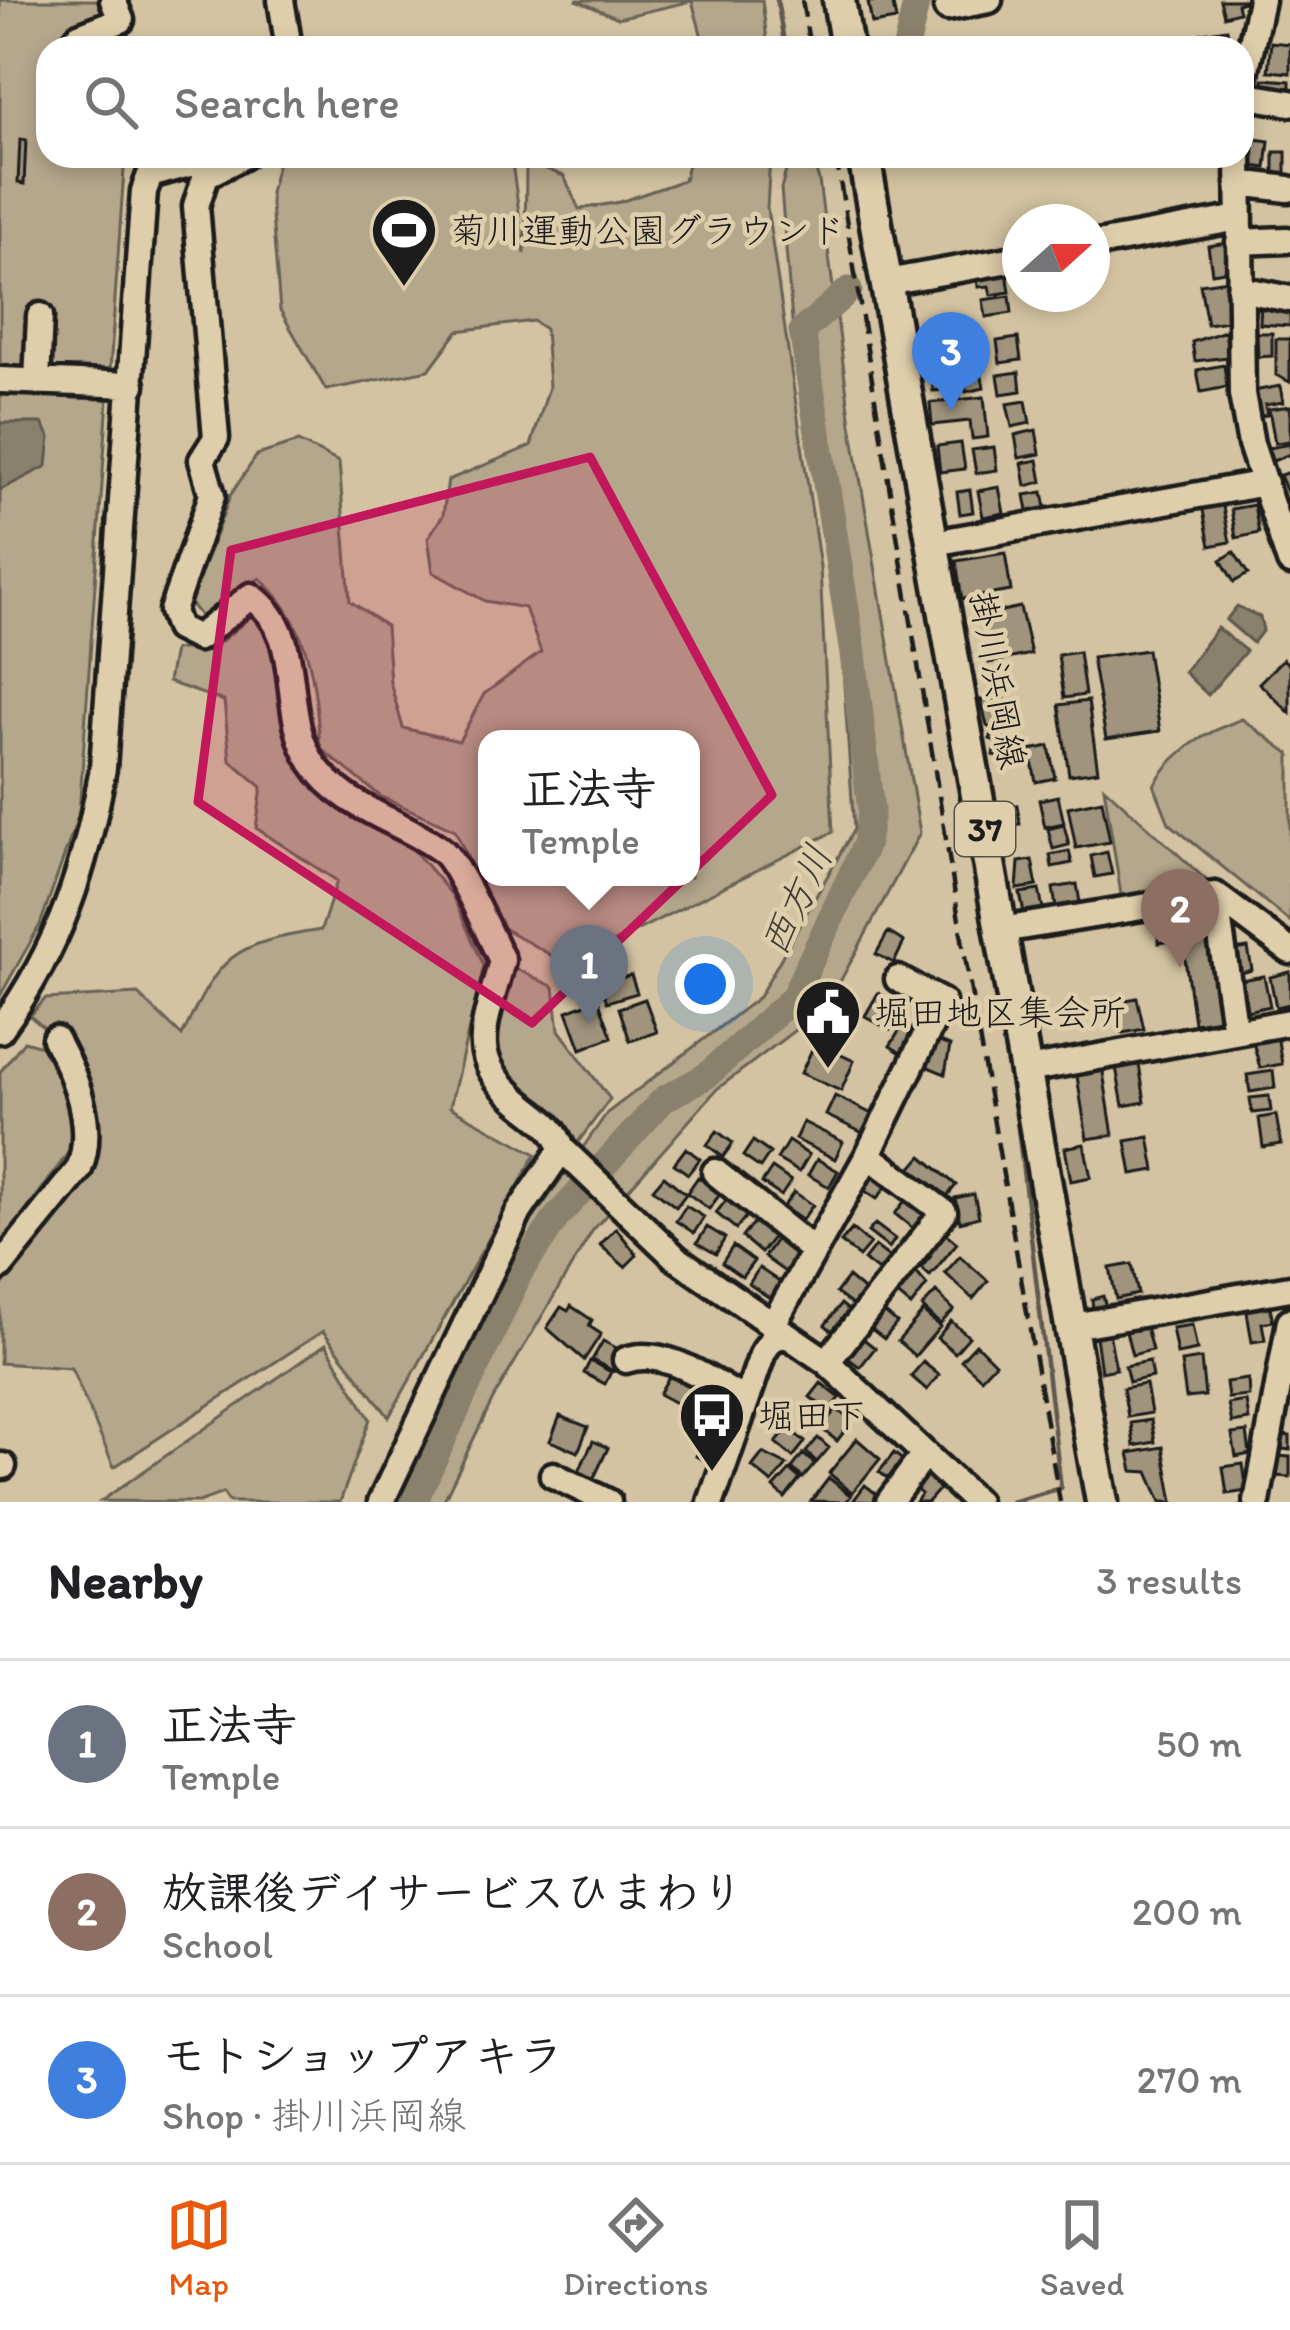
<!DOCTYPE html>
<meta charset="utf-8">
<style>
:root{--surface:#fff;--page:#f2f2f2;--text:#202124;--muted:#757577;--line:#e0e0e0;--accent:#ea580c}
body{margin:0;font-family:Itim,"Klee One",sans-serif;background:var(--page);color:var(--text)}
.compass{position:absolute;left:1002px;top:204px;width:108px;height:108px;border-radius:50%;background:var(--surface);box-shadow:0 6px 18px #0003;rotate:69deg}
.you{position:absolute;left:705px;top:984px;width:42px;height:42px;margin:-30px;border:9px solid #fff;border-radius:50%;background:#1a73e8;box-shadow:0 0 0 18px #1a73e833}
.badge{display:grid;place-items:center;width:78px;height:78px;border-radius:50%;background:var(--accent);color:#fff;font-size:39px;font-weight:700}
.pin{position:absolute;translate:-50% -99px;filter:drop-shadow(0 3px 6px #0008)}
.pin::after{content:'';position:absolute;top:63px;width:42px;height:36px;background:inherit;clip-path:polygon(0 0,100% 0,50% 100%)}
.popup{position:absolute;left:478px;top:730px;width:222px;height:156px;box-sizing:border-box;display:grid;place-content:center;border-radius:24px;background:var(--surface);filter:drop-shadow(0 3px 9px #0005);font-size:39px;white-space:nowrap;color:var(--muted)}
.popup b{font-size:45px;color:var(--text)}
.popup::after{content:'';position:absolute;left:50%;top:100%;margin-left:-24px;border:24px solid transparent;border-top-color:var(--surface)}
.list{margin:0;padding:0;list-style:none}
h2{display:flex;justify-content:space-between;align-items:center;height:156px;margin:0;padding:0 48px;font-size:51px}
h2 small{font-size:39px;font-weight:400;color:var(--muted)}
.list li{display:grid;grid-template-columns:78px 1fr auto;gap:36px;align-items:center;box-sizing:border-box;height:168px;padding:0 48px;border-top:3px solid var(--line)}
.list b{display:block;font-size:45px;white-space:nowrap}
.list p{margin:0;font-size:39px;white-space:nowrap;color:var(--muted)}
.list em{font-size:39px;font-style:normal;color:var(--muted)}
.icon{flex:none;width:66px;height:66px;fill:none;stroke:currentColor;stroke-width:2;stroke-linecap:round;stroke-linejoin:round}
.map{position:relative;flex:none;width:1290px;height:1502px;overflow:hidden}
.search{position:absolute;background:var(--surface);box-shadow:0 6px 18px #0003;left:36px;right:36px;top:36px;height:132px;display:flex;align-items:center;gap:30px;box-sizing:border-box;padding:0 42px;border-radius:36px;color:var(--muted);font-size:45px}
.sheet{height:660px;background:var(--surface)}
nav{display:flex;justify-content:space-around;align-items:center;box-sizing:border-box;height:168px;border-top:3px solid var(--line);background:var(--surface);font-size:33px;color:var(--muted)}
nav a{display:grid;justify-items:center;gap:6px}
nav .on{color:var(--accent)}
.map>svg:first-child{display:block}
.green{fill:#b5a78c;stroke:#686254;stroke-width:3;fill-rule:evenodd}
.water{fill:#8a816d;stroke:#5e594d;stroke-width:3}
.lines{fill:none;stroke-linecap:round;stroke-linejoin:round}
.stream{stroke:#5e594d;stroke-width:4.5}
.river{stroke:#8a816d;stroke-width:27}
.building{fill:#a0947d;stroke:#1c1c1c;stroke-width:3}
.minor-casing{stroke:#1c1c1c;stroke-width:33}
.major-casing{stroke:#1c1c1c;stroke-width:39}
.minor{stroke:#dfceab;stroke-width:24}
.major{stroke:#dfceab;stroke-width:30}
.rail{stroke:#1c1c1c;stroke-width:4.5;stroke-dasharray:18 9;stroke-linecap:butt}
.marked{fill:#c2185b;fill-opacity:0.2;stroke:#c2185b;stroke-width:9;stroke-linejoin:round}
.labels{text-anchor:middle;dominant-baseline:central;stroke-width:9;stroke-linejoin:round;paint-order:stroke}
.shield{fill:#dfceab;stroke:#565147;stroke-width:3}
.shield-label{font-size:33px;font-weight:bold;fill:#1c1c1c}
.poi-label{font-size:36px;fill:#1c1c1c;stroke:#dfceab;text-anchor:start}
.street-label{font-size:36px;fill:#1c1c1c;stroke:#dfceab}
.water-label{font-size:39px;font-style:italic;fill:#423f38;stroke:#dfceab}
</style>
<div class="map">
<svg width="1290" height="1502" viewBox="0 0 1290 1502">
<rect width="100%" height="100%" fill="#d3c3a2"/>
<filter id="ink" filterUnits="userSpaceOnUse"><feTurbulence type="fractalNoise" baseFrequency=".00833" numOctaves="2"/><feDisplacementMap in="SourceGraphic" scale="24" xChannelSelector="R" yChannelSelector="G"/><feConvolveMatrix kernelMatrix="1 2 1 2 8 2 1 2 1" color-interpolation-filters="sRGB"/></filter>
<g filter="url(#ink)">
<path class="green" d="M0,0H121L131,48H48V156H125L79,814L40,925L0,996Z
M576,0H762L768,48H705L692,1L618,18Z
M279,156H511L525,254L526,161L564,176L579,209L620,202L684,180L690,156H770L767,208L820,567L833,832L568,965L498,925L455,830L380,796L320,748C315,682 311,625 260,578L201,617L190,603L230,496L257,455L298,442L339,462L350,601L386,626L390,682L403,728L459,741L484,694L541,652L525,608L485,601L433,572L428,538L443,515L448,480L531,446L549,387L545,329L533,321L458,331L429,370L326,390L280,310L270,193ZM487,739H691V877H487Z
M790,156H812L819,181L851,424L920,833L827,1006L717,1089L593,1230L493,1399L443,1502H394L531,1222L607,1113L759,997L854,829L833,526L793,333L781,189Z
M255,613L274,649L289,740L311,783L411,847L452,895L484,966L450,1107L536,1154L389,1417L323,1331L114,1467L71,1368L0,1363V1288L74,1188L77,1056L30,1016L45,999L138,994L182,1036C221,954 231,944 321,930L337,881L256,828L262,787L230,760L224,701L168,682L174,650L217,645Z
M1242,719L1290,754V922L1169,823L1154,785C1174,750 1205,733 1242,719Z
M1104,787L1217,890L1122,901Z
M510,966L554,987L559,1030L610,1099L576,1145L518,1101L481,1036Z
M24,1041L56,1050L81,1135L0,1247V1072Z
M326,1344L370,1419L340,1502H229L223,1493L199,1502L101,1501Z"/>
<path class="water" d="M0,423H42L50,437L47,466L0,490Z
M1237,606L1260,617L1263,630L1253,643L1226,620Z
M1217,628L1246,651L1208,695L1184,672Z"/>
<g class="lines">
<path class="stream" d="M777,0L785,48
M916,4L939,0
M1011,1502L1061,1488L1012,1078"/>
<path class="river" d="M906,48L917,0
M414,1502L520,1272L557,1217L664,1099L706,1076L793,998L866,844L871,811L853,654L802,331L849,290"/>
</g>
<path class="building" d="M892,0L896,20L872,24L868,2Z
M1220,0H1247L1248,1L1237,4L1239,12L1224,16Z
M1227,29L1230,47L1205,48L1202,33Z
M1271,42L1290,44V73L1268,71Z
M1263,79L1290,81V94L1263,92Z
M20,139L26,140L24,184L18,183Z
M1255,139L1269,141L1266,168L1252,166Z
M1274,152H1286V181H1274Z
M1227,243L1231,270L1212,273L1208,246Z
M1007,272L1010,292L991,295L989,286L978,287L977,277Z
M1228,280L1234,320L1207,324L1200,284Z
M1010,296L1012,313L986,317L983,300Z
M1261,303L1290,306V326L1260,324Z
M1225,331L1226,338L1233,337L1236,356L1195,361L1192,342Z
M1257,333H1272V356L1258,357Z
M1018,338L1021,360L1000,363L997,341Z
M1276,339H1290V382L1276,375Z
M955,348L959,389L933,391L930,350Z
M979,361L984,388L966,392L961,364Z
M1224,365L1227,387L1201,392L1197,370Z
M1019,372L1021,391L1001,394L998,375Z
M1280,386L1283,402L1265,405L1267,415L1259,416L1254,391Z
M984,397L988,437L972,439L970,421L932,425L930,403Z
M1026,401L1030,423L1012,427L1007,404Z
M1290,406V441L1275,443L1269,409Z
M1036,430L1040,454L1019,458L1015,435Z
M961,443L965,469L940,472L937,446Z
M1290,444V454L1271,462L1268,448Z
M994,447L997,470L976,473L972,450Z
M1038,460L1042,482L1026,486L1022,463Z
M1290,472V500L1280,475Z
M999,487L1004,513L983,517L978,491Z
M970,490L973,512L960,514L957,492Z
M1043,492L1047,513L1029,516L1025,495Z
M1222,502L1230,542L1210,546L1202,505Z
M1254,505L1259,533L1236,538L1231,509Z
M1234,552L1248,574L1234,582L1221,560Z
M1005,553L1011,591L962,599L956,561Z
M1020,607L1031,654L989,663L979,616Z
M1147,650L1160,731L1106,739L1092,658Z
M1079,652L1085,695L1064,698L1058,655Z
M1283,659L1290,666V713L1259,683Z
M1004,696L1014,765L993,755L996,741L990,739L994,730L987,726L981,700Z
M1088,701L1098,771L1069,775L1059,705Z
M1049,746L1055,778L1036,782L1030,750Z
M1058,796L1064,823L1045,827L1039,800Z
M1102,800L1110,842L1076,848L1068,807Z
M1017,805L1020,824L1004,826L1001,807Z
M1064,825L1069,845L1053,849L1048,829Z
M1069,851L1072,863L1052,867L1050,855Z
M1107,852L1112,874L1095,877L1091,856Z
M1032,860L1037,886L1017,889L1019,862Z
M1077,884L1080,903L1056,907L1053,888Z
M1039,890L1044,913L1025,918L1020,893Z
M1203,913L1219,1019L1194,1023L1179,916Z
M1174,914L1178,940L1159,943L1155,917Z
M888,932L904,942L894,963L876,954Z
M1248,948L1252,970L1238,974L1234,950Z
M1290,972V1004L1276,1007L1270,977Z
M631,975L637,993L607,1002L601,984Z
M1264,976L1270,1006L1247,1011L1241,980Z
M878,993L902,1008L890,1030L865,1016Z
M1137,998L1144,1029L1123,1033L1110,1003Z
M598,999L612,1037L581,1049L567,1011Z
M645,999L657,1032L630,1041L619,1008Z
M901,1028L915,1036L904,1055L890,1046Z
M1277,1035L1282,1064L1260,1068L1252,1038Z
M934,1040L950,1046L945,1074L923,1065Z
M815,1043L854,1061L841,1091L801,1073Z
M1139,1064L1145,1102L1123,1106L1116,1067Z
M1102,1066L1113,1135L1087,1139L1076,1070Z
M1273,1071L1275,1088L1250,1092L1247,1075Z
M835,1096L872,1114L863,1133L826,1115Z
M1269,1096L1271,1111L1252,1113L1250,1098Z
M1276,1115L1281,1144L1263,1147L1259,1118Z
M803,1122L843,1142L835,1159L795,1139Z
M717,1131L733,1143L723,1157L707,1145Z
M1149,1137L1155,1170L1132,1174L1126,1141Z
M753,1141L770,1153L760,1168L743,1156Z
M788,1141L809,1155L799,1172L777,1159Z
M1084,1144L1091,1177L1071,1181L1065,1148Z
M686,1148L700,1159L688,1174L674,1164Z
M922,1156L956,1185L945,1199L910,1170Z
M817,1159L838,1171L829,1187L808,1175Z
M772,1168L791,1181L781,1196L762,1183Z
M874,1172L889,1183L877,1199L862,1189Z
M664,1176L686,1194L676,1207L653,1189Z
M698,1177L721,1193L709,1209L687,1193Z
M794,1192L813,1205L802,1220L783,1207Z
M974,1194L979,1217L960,1222L955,1198Z
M909,1195L931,1212L915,1230L895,1214Z
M727,1199L747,1215L736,1229L716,1213Z
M686,1206L704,1217L694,1233L676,1221Z
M755,1221L774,1236L761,1253L742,1237Z
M875,1224L895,1239L889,1248L868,1232Z
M707,1227L725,1238L716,1254L697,1243Z
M616,1228L637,1255L625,1267L600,1245Z
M852,1229L870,1244L859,1257L841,1242Z
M940,1229L957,1243L930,1276L921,1268L931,1256L923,1250Z
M777,1238L798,1254L785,1272L764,1257Z
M733,1246L754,1261L742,1277L722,1263Z
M875,1246L893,1260L882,1274L864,1260Z
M960,1256L988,1281L973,1299L945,1273Z
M1132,1264L1138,1294L1116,1299L1110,1268Z
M759,1268L781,1283L771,1299L749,1284Z
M913,1269L927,1285L911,1306L895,1293Z
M848,1277L868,1294L856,1308L836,1293Z
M936,1292L954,1310L940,1324L922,1307Z
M1103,1296L1106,1307L1093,1310L1092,1299Z
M1269,1302L1273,1321L1262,1323L1265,1340L1252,1342L1246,1306Z
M841,1304L852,1313L836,1334L825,1325Z
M571,1306L592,1320L589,1326L601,1334L584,1360L547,1328L561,1307L568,1311Z
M879,1308L897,1323L884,1339L865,1324Z
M923,1312L940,1327L915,1356L898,1341Z
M951,1321L969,1337L955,1353L937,1338Z
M1145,1323L1152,1350L1132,1355L1125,1328Z
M1192,1325L1197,1350L1177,1354L1172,1328Z
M1108,1327L1116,1369L1101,1372L1095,1329Z
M856,1333L875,1348L860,1367L841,1353Z
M603,1341L624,1352L614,1371L592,1360Z
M976,1344L995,1363L981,1378L961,1360Z
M1201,1359L1205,1396L1186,1398L1181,1362Z
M590,1361L611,1372L605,1384L584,1373Z
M1149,1361L1152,1377L1129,1382L1125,1366Z
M923,1362L939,1375L927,1390L911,1376Z
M670,1375L710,1398L692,1430L679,1423L687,1409L659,1394Z
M1248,1379L1249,1396L1228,1398L1226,1382Z
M821,1383L840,1398L829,1412L810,1397Z
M1146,1384L1151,1413L1128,1417L1123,1388Z
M714,1393L732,1403L724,1417L706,1408Z
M1246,1401L1249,1420L1232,1423L1228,1404Z
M836,1409L852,1421L837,1441L821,1428Z
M705,1411L722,1421L715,1435L697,1425Z
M560,1416L588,1427L578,1452L550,1441Z
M1151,1420L1155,1442L1134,1446L1131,1423Z
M788,1428L805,1442L793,1457L776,1443Z
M1247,1432L1250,1454L1236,1457L1232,1434Z
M1277,1434L1290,1436V1450L1275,1448Z
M818,1438L829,1448L817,1462L806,1452Z
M857,1439L880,1459L852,1493L829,1473Z
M593,1441L608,1448L593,1480L578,1473Z
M701,1446L715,1453L709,1463L696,1456Z
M1163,1447L1173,1502H1161L1148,1472L1133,1471L1129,1453Z
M763,1453L787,1465L772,1483L752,1467Z
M894,1453L911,1467L898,1486L879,1472Z
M803,1454L815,1464L803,1478L792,1468Z
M1276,1456L1290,1457V1477L1274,1476Z
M1243,1464L1247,1491L1227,1494L1223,1467Z
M924,1467L944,1484L928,1502H916L921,1494L911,1485Z
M790,1470L800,1479L785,1498L774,1488Z
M829,1478L851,1496L846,1502L811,1501Z
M865,1485L883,1499L881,1502L853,1501Z"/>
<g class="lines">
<defs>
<path id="minor" d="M281,0L289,48
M947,8L989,0
M70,48L79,36L121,20L113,0
M1242,88L1261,0
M1242,95L1290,103
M243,156L206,175L196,206L216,438L202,460L212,495L172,611L178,628L198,638L251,596C308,636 278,709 312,762C340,807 400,820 440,849C457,860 490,937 502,960C485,1030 462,1058 527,1108C544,1121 555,1128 562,1149L676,1258L786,1334
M1239,156L1242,394L1251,444L1290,562
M1239,183L1288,189
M1239,242L1287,240
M1092,245L1239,218
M887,282L1020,258
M1240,289L1290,299
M0,380L132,385
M37,382L40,316
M934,543L1265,483
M1215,895L1290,951
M1002,930L1215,895L1235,1032
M0,1030C60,948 86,867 103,768L144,191L150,175L218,156
M1027,1070L1290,1022
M715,1172L814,1251
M0,1267L79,1169C96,1126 76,1077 55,1039
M772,1326L868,1155L942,1002L898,979
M1073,1326L1290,1288
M626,1360C665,1346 712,1383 746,1401
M827,1362L944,1212L868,1155
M0,1466H3
M553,1475L608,1502
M381,1502L519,1212L562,1149
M711,1502L763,1352L772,1339L786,1334L827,1362L976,1502
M889,1502L924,1455
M1257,1502L1290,1321"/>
<path id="major" d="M839,0L847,48
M864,156L1102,1502"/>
</defs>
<use href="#minor" class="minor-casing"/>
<use href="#major" class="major-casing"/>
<use href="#minor" class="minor"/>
<use href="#major" class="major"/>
<path class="rail" d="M802,0L810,48
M836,156L964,951L1060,1502"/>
</g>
</g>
<path class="marked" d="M590,457L772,795L532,1023L198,802L231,550Z"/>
<defs>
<symbol id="stadium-pin" viewBox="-11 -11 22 30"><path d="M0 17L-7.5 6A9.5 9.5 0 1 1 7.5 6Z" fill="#1c1c1c" stroke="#dfceab"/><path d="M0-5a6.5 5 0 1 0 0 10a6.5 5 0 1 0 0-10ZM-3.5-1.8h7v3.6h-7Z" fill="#fff"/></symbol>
<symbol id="civic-pin" viewBox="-11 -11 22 30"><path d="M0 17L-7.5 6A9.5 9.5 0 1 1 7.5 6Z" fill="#1c1c1c" stroke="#dfceab"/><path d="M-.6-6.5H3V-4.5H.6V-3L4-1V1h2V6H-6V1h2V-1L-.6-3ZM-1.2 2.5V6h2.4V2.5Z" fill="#fff"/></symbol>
<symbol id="bus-pin" viewBox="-11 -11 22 30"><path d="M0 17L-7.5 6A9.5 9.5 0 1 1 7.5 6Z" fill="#1c1c1c" stroke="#dfceab"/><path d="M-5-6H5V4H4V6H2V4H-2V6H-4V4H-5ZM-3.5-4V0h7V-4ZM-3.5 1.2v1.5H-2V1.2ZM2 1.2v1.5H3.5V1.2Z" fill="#fff"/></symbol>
</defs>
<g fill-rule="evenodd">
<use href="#stadium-pin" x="366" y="192" width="76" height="104"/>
<use href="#civic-pin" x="790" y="974" width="76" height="104"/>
<use href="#bus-pin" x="674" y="1377" width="76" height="104"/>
</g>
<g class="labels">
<rect class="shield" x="955" y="802" width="60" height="54" rx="9"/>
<g class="shield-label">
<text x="985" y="829">37</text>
</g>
<g class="poi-label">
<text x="450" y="230">菊川運動公園グラウンド</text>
<text x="874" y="1012">堀田地区集会所</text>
<text x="758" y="1415">堀田下</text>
</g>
<g class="street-label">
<text transform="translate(998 680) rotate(80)">掛川浜岡線</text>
</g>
<g class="water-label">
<text transform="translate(796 900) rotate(-65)">西方川</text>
</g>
</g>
</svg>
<svg class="compass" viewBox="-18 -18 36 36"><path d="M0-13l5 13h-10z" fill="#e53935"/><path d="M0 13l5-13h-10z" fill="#757577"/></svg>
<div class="you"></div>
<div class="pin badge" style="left:589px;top:1024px;background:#6b7280">1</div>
<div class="popup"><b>正法寺</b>Temple</div>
<div class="pin badge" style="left:1180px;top:968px;background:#8d6e63">2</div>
<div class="pin badge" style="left:951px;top:411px;background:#3f7fe0">3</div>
<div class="search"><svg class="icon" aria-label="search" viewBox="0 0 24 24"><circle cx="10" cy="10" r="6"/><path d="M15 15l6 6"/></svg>Search here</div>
</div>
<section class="sheet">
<h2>Nearby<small>3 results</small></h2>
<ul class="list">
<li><span class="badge" style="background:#6b7280">1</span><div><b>正法寺</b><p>Temple</p></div><em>50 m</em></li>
<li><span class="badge" style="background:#8d6e63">2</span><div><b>放課後デイサービスひまわり</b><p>School</p></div><em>200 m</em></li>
<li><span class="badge" style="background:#3f7fe0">3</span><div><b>モトショップアキラ</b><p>Shop · 掛川浜岡線</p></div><em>270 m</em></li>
</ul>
</section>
<nav>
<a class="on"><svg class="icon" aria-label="map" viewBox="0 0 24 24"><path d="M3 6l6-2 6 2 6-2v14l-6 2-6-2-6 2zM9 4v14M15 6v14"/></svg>Map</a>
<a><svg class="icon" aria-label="directions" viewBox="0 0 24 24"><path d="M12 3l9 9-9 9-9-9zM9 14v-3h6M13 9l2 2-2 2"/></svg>Directions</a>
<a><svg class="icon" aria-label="saved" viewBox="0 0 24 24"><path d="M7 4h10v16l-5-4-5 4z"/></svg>Saved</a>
</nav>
